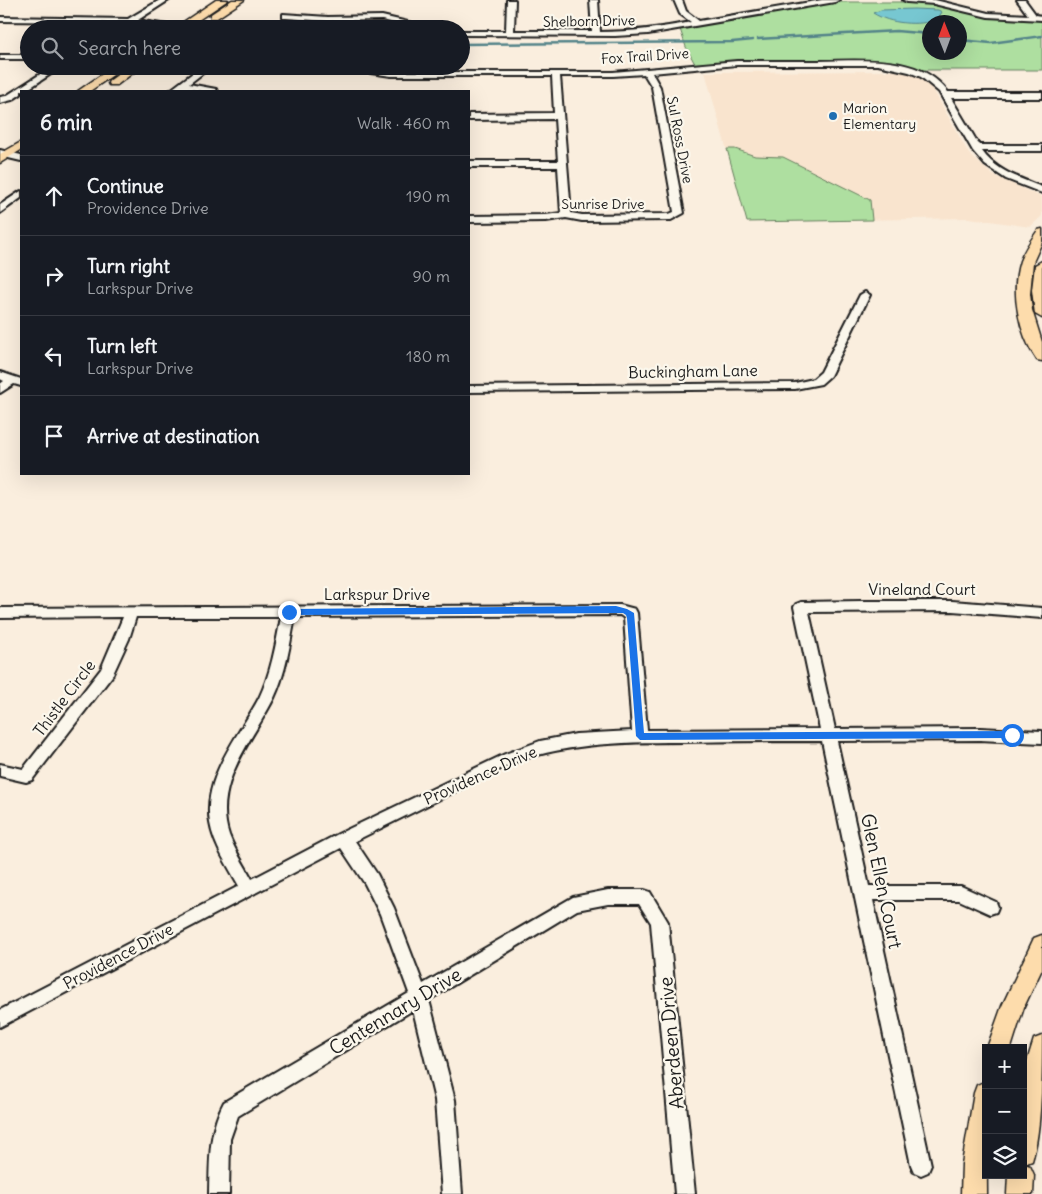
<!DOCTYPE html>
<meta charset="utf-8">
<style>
:root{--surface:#171b24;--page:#242831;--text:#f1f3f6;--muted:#9ea1a6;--line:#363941}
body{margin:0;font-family:Delius,sans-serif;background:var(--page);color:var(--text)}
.controls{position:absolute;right:15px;bottom:15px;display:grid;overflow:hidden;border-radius:0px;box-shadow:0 5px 20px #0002}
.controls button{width:45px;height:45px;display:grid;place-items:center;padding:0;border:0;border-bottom:1px solid var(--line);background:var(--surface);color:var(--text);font:25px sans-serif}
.compass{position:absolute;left:922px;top:15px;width:45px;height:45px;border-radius:50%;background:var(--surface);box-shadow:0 5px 20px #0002;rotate:359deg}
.stop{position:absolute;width:15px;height:15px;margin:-11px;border:4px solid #1a73e8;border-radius:50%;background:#fff}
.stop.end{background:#1a73e8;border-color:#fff;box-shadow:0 1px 5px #0008}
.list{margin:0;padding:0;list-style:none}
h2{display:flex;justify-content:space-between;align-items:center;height:65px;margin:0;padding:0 20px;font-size:21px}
h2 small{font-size:16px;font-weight:400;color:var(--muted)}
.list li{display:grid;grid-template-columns:32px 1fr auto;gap:15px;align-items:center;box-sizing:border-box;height:80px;padding:0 20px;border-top:1px solid var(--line)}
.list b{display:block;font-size:19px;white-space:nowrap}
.list p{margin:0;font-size:16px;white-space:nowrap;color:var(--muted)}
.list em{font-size:16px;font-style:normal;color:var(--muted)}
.icon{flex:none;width:28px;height:28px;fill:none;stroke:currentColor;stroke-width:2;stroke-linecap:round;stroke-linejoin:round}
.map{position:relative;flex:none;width:1042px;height:1194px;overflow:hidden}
.search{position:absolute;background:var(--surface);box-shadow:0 5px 20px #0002;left:20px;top:20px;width:450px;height:55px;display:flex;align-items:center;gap:12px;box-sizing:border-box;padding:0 18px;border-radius:28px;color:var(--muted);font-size:19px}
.panel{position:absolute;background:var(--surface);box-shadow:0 5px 20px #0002;left:20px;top:90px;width:450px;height:385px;border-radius:0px}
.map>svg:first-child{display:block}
.built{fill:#f9e4ce}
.green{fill:#aedfa0;stroke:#657e5e;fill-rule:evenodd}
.water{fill:#77c7d1;stroke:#538389}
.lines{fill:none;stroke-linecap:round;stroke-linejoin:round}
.stream{stroke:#538389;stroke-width:2.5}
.minor-casing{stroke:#1c1c1c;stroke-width:4}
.major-casing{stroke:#1c1c1c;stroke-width:3}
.minor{fill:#fbf7ec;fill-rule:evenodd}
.major{fill:#fddcac;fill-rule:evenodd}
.route{fill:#1a73e8}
.poi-dot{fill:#1f6fb2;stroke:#fbf7ec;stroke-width:2}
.labels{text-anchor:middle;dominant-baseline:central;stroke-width:4.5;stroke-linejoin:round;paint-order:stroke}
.far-street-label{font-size:14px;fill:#1c1c1c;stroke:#fbf7ec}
.far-poi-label{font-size:14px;fill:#1c1c1c;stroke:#fbf7ec;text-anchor:start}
.street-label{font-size:16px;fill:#1c1c1c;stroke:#fbf7ec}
.near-street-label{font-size:19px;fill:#1c1c1c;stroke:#fbf7ec}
</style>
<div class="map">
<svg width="1042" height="1194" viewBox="0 0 1042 1194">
<rect width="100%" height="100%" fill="#faeede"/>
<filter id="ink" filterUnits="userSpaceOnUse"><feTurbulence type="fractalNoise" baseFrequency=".02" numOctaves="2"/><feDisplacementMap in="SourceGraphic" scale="10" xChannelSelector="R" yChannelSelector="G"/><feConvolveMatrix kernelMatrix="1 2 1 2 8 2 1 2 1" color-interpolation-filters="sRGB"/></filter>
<g filter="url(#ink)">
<path class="built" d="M906,71L929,82L969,154L993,175L1042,197V216L1030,227L969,218L747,222L705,72Z"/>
<path class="green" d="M835,2H917L935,4L990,17L1042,19V70H921L880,61L747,60L695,64L686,47L680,29ZM930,22H960V52H930Z
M727,149H735L755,156L783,157L870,200L872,220L747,222Z"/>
<path class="water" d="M914,9L938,10L942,12L937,20C918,26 890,24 873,13L881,10Z"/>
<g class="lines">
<path class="stream" d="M758,39L896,31L930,34
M960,40L991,43L1042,36
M461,44L732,42L753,40"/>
<defs>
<path id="minor" d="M160,0H169L138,20L190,29L93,22L0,21V17L128,19Z
M507,0H515L514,31H592L590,0H598L600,32C631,32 661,28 691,22L680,14L674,0H682L686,11L699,21L822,0H839L835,2L648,34L615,36L461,35V31H506Z
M903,0H935L988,13L1028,15L1017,0H1025L1036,15L1042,16V20L988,17L934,4L907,2Z
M283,14L328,17L382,16L438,29H422L382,20L328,21L286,18H283Z
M0,55H29V59H0Z
M737,61C764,61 791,61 818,61C861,61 919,53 948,92H1042V98H951L979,145H1042V151H982C996,171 1020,178 1042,187V193L1006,179L985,165L973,151L939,92L921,77L909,72L878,65H737L652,73L660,87L684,213L671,220L582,221L566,218L546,221L469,222V216L546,215L561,213L558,167H469V161H558L555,119L469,120V114L554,113L552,76H391L336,68L332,66H355L391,72H613ZM644,74L652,87L674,212L669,214L582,215L571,213L560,76H613Z
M53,66H63L25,91H21V94L12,100L0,103V97L6,96Z
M202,66H212L189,84L216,89L217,91H201L183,88L178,91H169Z
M0,150L21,155V161L0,156Z
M21,191V198L0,213V205Z
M865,292L870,295L830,376L821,384L795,389L469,392V386L795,383L813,379L821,372L860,295Z
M0,372L21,379V386L14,384L0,393V384L4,381L0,379Z
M861,601H952L1042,608V618L952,611L809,612L835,729L980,728L1042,731V743L980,740L837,741L869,886H961L996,902L998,907L996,912L990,914L959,900H873L931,1165L928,1172L921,1175L914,1172L911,1165L822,741C778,741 733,741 689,742C630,742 571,742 515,762L355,841L377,874L394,908L423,984L573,897L608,890H644L650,892L668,922L695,1194H675L651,923L639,904H608L577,910L429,1000L455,1100L462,1194H442L435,1100L413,1010L238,1116L230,1139L229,1194H209C210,1161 208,1132 224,1102L409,993L380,914L365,884L341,848L0,1027V1010L239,886C228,866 214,846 210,823C202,777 239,736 259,698C271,673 276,644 281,617H136L129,639L112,676L32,780L26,782L0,776V764L23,769L101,669L123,617L0,618V608L620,605L635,609L637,613L647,730L820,729L794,607L796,604L801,602ZM620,615L624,618L632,731L576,734L540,741L505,754L338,834L252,879C244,864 235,851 229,835C212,784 253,740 274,698C286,673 290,644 295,617Z"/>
<path id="major" d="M216,0H228L185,29H173Z
M232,0H244L217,18H211V14Z
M114,66H126L90,91H78Z
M130,66H142L117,85H109L108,83L109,81Z
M21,142V150L0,163V154Z
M1042,229V242L1033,262L1030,294L1032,310L1042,342V361L1037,360C1019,334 1010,292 1020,261C1024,250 1031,240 1038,230Z
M1042,261V318L1035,314L1032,290L1035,265Z
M1042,935V969L1024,1007L1011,1048H987L1002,1006L1034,938Z
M1042,1036C1042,1071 1042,1129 1032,1161L1024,1164L1030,1166L1034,1175L1033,1194H1007L1008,1175H1023V1074L1034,1039Z
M986,1081L987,1194H961L962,1164L974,1093L977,1085Z"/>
</defs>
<use href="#minor" class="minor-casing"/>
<use href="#major" class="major-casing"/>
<use href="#minor" class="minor"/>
<use href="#major" class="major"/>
</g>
</g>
<path class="route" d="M616,606L627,609L634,613L644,733L1012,731L1016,735L1012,738L640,740L636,736L627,618L626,615L623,613L289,615L285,612L289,609Z"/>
<circle class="poi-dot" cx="833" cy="116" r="5"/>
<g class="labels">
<g class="far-street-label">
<text transform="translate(589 21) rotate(-1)">Shelborn Drive</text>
<text transform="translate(645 56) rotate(-4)">Fox Trail Drive</text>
<text transform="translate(680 140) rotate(79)">Sul Ross Drive</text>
<text x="603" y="204">Sunrise Drive</text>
</g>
<g class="far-poi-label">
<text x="843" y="108">Marion<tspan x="843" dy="16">Elementary</tspan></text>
</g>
<g class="street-label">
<text transform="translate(693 371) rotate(-1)">Buckingham Lane</text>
<text x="922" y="589">Vineland Court</text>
<text x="377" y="594">Larkspur Drive</text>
<text transform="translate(64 698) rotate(-53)">Thistle Circle</text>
<text transform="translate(480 775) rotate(-24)">Providence Drive</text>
<text transform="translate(118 956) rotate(-28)">Providence Drive</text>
</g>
<g class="near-street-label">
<text transform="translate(882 881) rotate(78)">Glen Ellen Court</text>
<text transform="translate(395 1011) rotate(-31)">Centennary Drive</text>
<text transform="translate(671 1043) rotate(-95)">Aberdeen Drive</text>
</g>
</g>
</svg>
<div class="controls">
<button>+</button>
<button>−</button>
<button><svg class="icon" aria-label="layers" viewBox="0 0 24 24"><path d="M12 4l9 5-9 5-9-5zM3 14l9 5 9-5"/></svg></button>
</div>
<svg class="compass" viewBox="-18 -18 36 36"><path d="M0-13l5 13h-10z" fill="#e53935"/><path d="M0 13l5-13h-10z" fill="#9ea1a6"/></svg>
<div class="stop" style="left:1012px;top:735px"></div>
<div class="stop end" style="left:289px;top:612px"></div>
<div class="search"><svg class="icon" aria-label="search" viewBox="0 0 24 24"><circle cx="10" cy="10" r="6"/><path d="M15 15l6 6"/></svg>Search here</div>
<section class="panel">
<h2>6 min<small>Walk · 460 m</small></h2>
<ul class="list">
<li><svg class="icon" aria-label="ahead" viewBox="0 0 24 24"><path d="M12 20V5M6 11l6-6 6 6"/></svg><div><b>Continue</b><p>Providence Drive</p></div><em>190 m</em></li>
<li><svg class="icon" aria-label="right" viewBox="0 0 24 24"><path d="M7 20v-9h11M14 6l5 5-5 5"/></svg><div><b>Turn right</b><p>Larkspur Drive</p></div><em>90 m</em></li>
<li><svg class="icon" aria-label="left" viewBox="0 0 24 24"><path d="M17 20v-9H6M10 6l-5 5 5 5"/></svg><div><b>Turn left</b><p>Larkspur Drive</p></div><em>180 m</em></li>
<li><svg class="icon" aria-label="arrive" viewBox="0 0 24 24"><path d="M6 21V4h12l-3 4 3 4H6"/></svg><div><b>Arrive at destination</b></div></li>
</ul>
</section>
</div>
